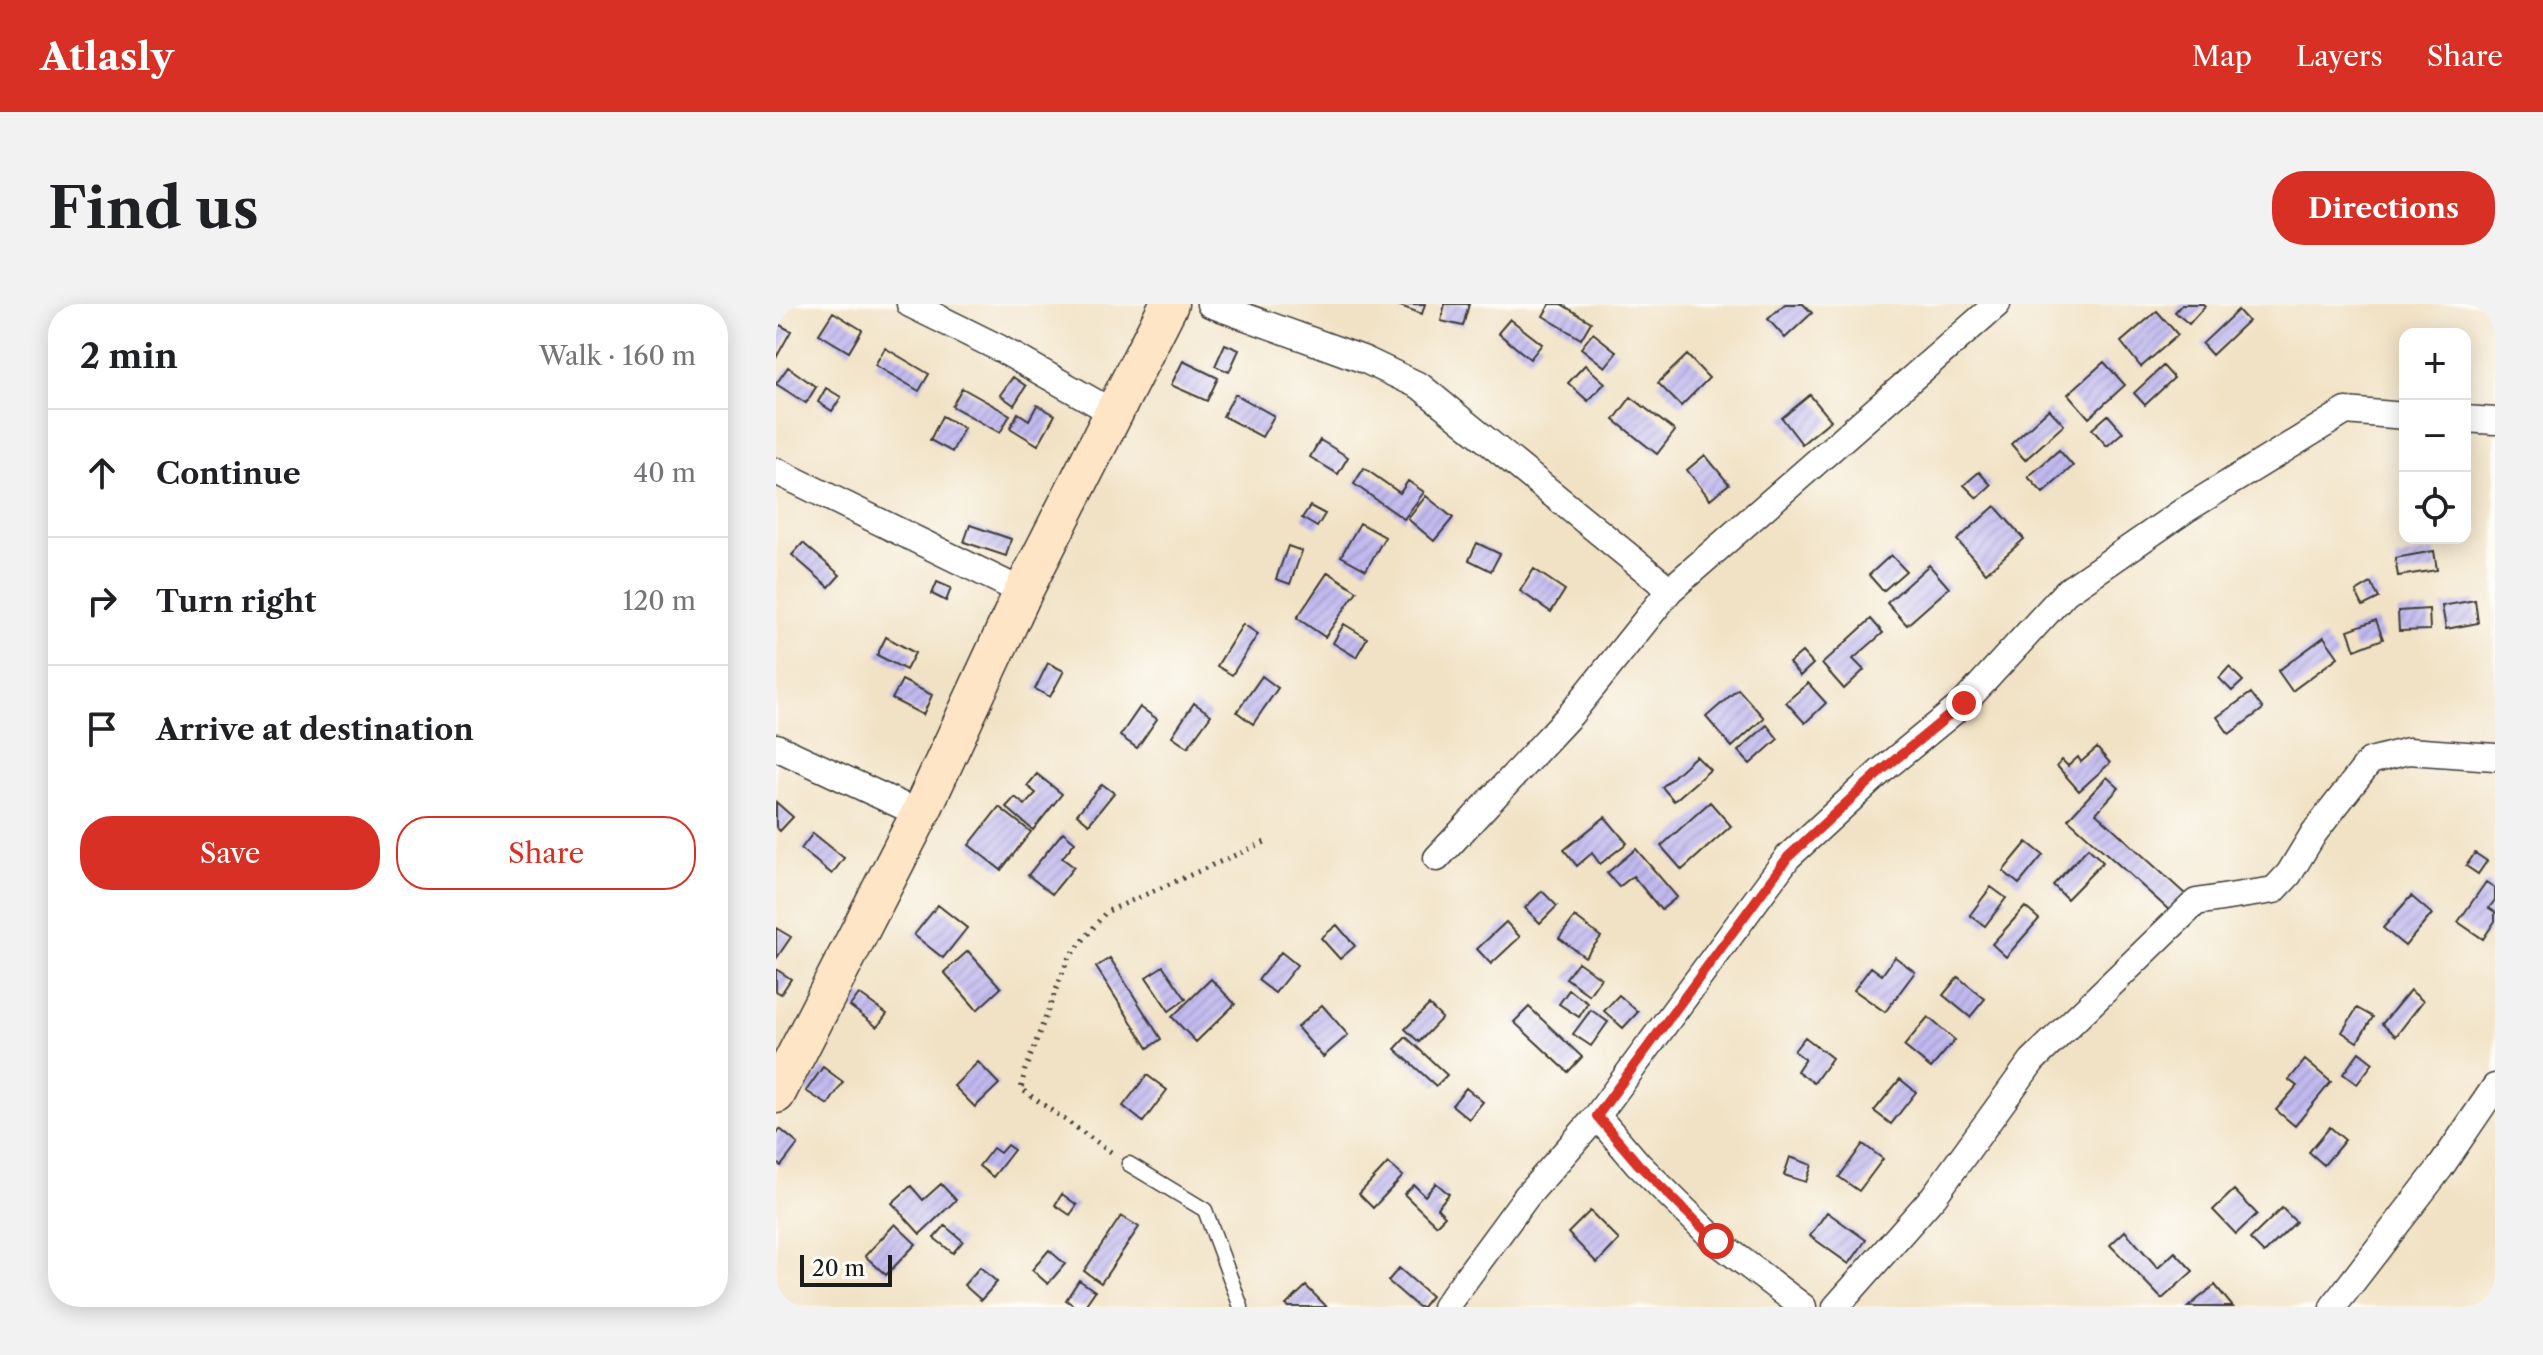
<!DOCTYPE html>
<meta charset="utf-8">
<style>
:root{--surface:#fff;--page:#f2f2f2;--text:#202124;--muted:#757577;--line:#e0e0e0;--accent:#d93025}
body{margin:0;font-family:"Libre Caslon Text",serif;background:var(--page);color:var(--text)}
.controls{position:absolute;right:24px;top:24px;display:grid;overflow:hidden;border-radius:16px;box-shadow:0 4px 20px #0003}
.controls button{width:72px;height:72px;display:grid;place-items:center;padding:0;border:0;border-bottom:2px solid var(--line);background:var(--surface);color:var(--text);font:40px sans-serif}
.scale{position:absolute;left:24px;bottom:20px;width:92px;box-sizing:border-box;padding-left:8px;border:4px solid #1c1c1c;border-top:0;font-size:22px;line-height:28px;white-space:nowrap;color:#1c1c1c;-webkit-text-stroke:6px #fdfcf7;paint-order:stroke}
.stop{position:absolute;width:24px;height:24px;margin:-18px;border:6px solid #d93025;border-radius:50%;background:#fff}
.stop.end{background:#d93025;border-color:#fff;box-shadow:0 2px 8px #0008}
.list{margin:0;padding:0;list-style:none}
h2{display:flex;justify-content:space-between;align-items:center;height:104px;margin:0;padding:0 32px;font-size:34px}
h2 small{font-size:26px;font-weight:400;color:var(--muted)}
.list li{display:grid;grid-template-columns:52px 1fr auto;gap:24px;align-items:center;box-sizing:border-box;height:128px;padding:0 32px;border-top:2px solid var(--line)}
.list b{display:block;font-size:30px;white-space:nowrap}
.list em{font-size:26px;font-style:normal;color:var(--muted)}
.actions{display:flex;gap:16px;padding:24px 32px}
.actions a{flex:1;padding:18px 0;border:2px solid var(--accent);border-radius:32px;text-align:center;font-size:28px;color:var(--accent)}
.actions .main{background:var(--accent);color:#fff}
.icon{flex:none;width:44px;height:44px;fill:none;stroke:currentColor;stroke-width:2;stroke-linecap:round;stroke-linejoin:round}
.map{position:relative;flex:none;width:1719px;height:1003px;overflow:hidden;border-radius:32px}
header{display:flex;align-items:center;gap:48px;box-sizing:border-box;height:112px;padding:0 40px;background:var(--accent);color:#fff}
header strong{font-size:38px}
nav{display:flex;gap:44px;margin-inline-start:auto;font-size:28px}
.intro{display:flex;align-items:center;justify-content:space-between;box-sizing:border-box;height:192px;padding:0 48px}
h1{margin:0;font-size:56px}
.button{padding:20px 36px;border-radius:32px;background:var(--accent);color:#fff;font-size:28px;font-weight:700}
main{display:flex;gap:48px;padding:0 48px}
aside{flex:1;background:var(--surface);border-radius:32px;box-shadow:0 4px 20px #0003}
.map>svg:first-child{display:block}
.building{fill:url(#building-hatch)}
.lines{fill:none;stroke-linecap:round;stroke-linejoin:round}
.lane-casing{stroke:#3c3a35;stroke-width:17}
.street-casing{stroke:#3c3a35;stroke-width:29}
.secondary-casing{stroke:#3c3a35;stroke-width:41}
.path{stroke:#3c3a35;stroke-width:5;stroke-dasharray:2 6;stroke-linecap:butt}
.lane{stroke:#fff;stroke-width:14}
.street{stroke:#fff;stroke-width:26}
.secondary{stroke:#fee5c5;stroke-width:38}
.route{stroke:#d93025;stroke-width:10}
</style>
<header>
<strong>Atlasly</strong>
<nav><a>Map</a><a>Layers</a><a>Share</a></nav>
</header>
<div class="intro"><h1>Find us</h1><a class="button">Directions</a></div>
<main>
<aside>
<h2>2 min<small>Walk · 160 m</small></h2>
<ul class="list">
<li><svg class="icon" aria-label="ahead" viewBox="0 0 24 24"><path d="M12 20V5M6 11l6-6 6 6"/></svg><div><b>Continue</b></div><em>40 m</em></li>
<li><svg class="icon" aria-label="right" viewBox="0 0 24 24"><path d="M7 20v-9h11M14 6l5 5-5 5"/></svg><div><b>Turn right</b></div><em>120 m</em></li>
<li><svg class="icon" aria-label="arrive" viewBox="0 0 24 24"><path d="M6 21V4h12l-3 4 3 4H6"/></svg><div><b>Arrive at destination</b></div></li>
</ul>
<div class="actions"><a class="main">Save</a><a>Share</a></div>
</aside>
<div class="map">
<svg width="1719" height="1003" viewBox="0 0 1719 1003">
<defs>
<pattern id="building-hatch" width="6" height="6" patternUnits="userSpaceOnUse" patternTransform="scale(2)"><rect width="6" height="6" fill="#c1b9ee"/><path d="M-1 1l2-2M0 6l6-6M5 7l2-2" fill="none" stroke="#a59ecc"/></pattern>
</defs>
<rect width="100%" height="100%" fill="#fdfcf7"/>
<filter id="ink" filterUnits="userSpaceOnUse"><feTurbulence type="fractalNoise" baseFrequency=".0125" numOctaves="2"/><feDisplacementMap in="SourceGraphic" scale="16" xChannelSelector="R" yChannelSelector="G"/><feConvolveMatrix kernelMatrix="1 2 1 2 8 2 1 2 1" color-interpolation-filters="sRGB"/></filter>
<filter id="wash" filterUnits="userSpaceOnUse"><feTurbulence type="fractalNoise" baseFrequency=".006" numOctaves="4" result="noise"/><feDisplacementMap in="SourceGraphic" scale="32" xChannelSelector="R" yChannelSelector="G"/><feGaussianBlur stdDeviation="1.8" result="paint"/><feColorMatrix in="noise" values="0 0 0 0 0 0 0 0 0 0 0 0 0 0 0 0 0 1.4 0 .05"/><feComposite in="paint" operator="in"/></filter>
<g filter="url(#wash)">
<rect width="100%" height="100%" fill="#f1e2c5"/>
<g id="blocks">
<path class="building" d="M619,0H649L646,10Z
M669,0H693L687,22L665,17Z
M774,0H785L815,18L805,35L767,12Z
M1009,0H1027L1036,9L1009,34L992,15Z
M1406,0H1427L1429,2L1413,20L1399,8Z
M1462,6L1472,17L1436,51L1426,40Z
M1381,7L1402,31L1365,63L1345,38Z
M57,8L86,26L73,48L43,30Z
M734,15L766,40L754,55L722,29Z
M0,19L15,27L0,54Z
M817,29L841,48L829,63L805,44Z
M449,40L463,46L453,68L439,62Z
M109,44L153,70L143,87L99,61Z
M911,51L933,74L905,102L882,79Z
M407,57L442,74L431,97L395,81Z
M1328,58L1349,81L1313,114L1292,90Z
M809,61L829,79L812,97L792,79Z
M1387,62L1398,74L1369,101L1358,89Z
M12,63L40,83L30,99L0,80Z
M237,73L250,82L238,101L224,91Z
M50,84L65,93L56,107L42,98Z
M186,84L234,111L224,129L176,102Z
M459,90L498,112L486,133L447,112Z
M1034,91L1055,116L1026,140L1006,114Z
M855,93L899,127L881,150L838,116Z
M261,101L279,111L262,141L234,124L242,109L253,116Z
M1273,105L1288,121L1249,156L1235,140Z
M1332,111L1347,128L1331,142L1316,125Z
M166,112L188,124L176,148L154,136Z
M544,136L572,153L562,170L534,153Z
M1283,146L1297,162L1267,189L1252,173Z
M929,151L953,180L934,195L911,166Z
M588,164L624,189L632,177L648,188L628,215L578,180Z
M1203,168L1215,181L1201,194L1188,181Z
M650,192L677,214L658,237L632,215Z
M534,202L549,210L541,223L526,214Z
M1219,202L1248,235L1210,269L1181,236Z
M584,219L609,233L590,266L565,252Z
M194,221L235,235L230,252L188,238Z
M27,239L64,271L53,283L16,251Z
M701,239L724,250L715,267L693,256Z
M512,242L526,247L514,280L500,275Z
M1658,247L1661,266L1622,272L1619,254Z
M1115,251L1130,267L1107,287L1093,271Z
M1153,261L1173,284L1131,321L1111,299Z
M758,265L789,286L775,308L744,287Z
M552,268L581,287L549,333L521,314Z
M161,278L175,284L170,297L156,290Z
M1595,279L1603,294L1587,302L1580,288Z
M1699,296L1702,319L1670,325L1666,302Z
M1653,305L1654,326L1623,327L1622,307Z
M1095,315L1107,329L1077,355L1088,366L1068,385L1046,360Z
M1600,316L1607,335L1579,346L1572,326Z
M467,320L482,330L456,371L441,362Z
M568,320L591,334L580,353L557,339Z
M110,333L139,349L130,366L101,351Z
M1548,333L1562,353L1516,387L1502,367Z
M1026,348L1037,360L1024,372L1013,359Z
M272,359L288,367L274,393L259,385Z
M1453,363L1467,377L1456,387L1443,374Z
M486,372L502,384L477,420L461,408Z
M126,376L156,391L147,411L116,395Z
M1032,379L1050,399L1029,419L1010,398Z
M962,385L988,414L956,443L930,413Z
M1475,389L1487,405L1453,430L1441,413Z
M418,399L435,411L412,443L396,432Z
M364,403L381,415L361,444L344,432Z
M991,421L1002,435L974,460L962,447Z
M1321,444L1334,459L1303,487L1281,462L1286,456L1292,462L1302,453L1305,458Z
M920,452L934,466L898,497L886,483Z
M261,470L286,490L257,526L230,503L239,493L249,501L260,489L251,482Z
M1331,473L1343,484L1320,509L1409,590L1394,607L1292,515Z
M326,480L338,489L313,520L301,510Z
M0,498L17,513L4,527L0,523Z
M934,498L955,522L906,566L885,542Z
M223,503L255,528L225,566L193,541Z
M829,513L851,539L824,560L816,549L801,562L788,546Z
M287,528L299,538L286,554L298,563L276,590L252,571Z
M37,529L68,554L56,570L25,545Z
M1251,538L1267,551L1243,580L1227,567Z
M1312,544L1327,558L1291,595L1277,581Z
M860,545L901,593L885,606L857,572L843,583L831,569Z
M1699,549L1711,557L1702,570L1690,562Z
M1710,578L1719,584V596L1713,604L1719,608V617L1707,635L1682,618Z
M1215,583L1230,594L1209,622L1194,611Z
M766,587L781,602L764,619L749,604Z
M1635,592L1656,610L1629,642L1607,624Z
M162,601L191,624L167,654L138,631Z
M1249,603L1263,615L1230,653L1216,640Z
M799,613L825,633L809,653L783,634Z
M730,618L744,633L715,660L701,645Z
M561,621L579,642L564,655L545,634Z
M0,624L15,633L0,655Z
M192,647L225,684L201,706L168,668Z
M505,648L521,661L499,689L482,676Z
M1119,653L1139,668L1109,708L1078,686L1095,663L1106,671Z
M334,654L385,735L372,744L320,663Z
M802,658L825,674L813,691L790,674Z
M387,662L410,695L393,707L370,673Z
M0,665L15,675L5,690L0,687Z
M1182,673L1209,695L1194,713L1167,691Z
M435,675L459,700L420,738L396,713Z
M793,686L812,699L803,713L783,700Z
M1634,686L1647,697L1620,732L1606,720Z
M83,690L111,710L101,723L74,702Z
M843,691L862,708L847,724L828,707Z
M546,701L572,731L547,753L521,723Z
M653,701L666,714L643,738L629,725Z
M753,703L806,753L792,768L738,718Z
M1581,704L1597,713L1581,738L1566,728Z
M815,706L832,718L815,742L797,730Z
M1152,713L1179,736L1155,764L1128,742Z
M630,733L671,771L660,782L619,745Z
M1029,733L1056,754L1038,779L1021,767L1029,755L1018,747Z
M1583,748L1597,759L1581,780L1567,770Z
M1529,756L1555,778L1519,822L1500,806L1521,782L1513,776Z
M202,758L223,780L199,803L178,782Z
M47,763L67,778L52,801L30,787Z
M371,771L391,786L367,818L347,802Z
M1124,775L1140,788L1115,820L1098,807Z
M690,784L707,798L693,815L676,801Z
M1554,823L1569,836L1548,861L1533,848Z
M4,825L22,840L5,862L0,858V831Z
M1087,840L1107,855L1083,887L1063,873Z
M231,841L238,846L217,873L203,862L217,844L224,849Z
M1014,853L1036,861L1030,878L1008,871Z
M612,859L627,872L597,904L583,890Z
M660,879L673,890L661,904L669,912L660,921L628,890L638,881L649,892Z
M165,880L180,896L144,930L116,899L135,882L147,896Z
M1458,886L1481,910L1460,930L1437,906Z
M286,890L301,901L294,911L279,901Z
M1506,904L1520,918L1488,949L1474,935Z
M814,907L843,936L821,959L792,929Z
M1051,908L1090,936L1073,960L1034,932Z
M345,912L363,923L325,979L308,967Z
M119,920L140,940L110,971L89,952Z
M169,922L187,937L177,949L158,934Z
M1349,927L1382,964L1399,948L1417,967L1386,995L1334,941Z
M273,946L289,960L272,980L256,966Z
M204,963L221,978L205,996L188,981Z
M623,964L655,992L646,1003H642L612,977Z
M303,976L319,987L308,1003H300L290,996Z
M1439,981L1457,1003H1412Z
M530,982L551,1003H513L510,1001Z"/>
</g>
</g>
<g filter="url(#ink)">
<use href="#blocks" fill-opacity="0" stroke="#3c3a35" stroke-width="2"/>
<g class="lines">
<defs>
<path id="lane" d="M353,860L429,906L465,1003"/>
<path id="street" d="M134,0L223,44L336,108
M434,0L589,56L644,82L894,286
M1689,115L1719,117
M0,167L247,288
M0,443L144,510
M661,554L795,410L894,286L1221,0
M821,812L862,860L940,937L1027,1003
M669,1003L750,893L821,812L1012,553L1104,468L1188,399L1290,288L1409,206L1570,107L1629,112
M1060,1003L1158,892L1256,757L1420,598L1498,586L1513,570L1538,529L1594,457L1632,447L1719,453
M1557,1003L1664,864L1719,783"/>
<path id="secondary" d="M0,790L144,510L247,288L393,0"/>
</defs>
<use href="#lane" class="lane-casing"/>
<use href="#street" class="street-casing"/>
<use href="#secondary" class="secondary-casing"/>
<path class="path" d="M335,848L245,785L249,766L292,655L330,608L489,538"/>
<use href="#lane" class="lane"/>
<use href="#street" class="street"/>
<use href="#secondary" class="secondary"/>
</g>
</g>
<g class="lines" filter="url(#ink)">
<path class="route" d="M940,937L862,860L821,812L1012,553L1104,468L1188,399"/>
</g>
</svg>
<div class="controls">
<button>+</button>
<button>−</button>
<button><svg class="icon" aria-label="locate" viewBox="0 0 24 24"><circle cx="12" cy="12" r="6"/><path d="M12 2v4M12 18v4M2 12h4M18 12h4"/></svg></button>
</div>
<div class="scale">20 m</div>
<div class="stop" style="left:940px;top:937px"></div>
<div class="stop end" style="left:1188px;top:399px"></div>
</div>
</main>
